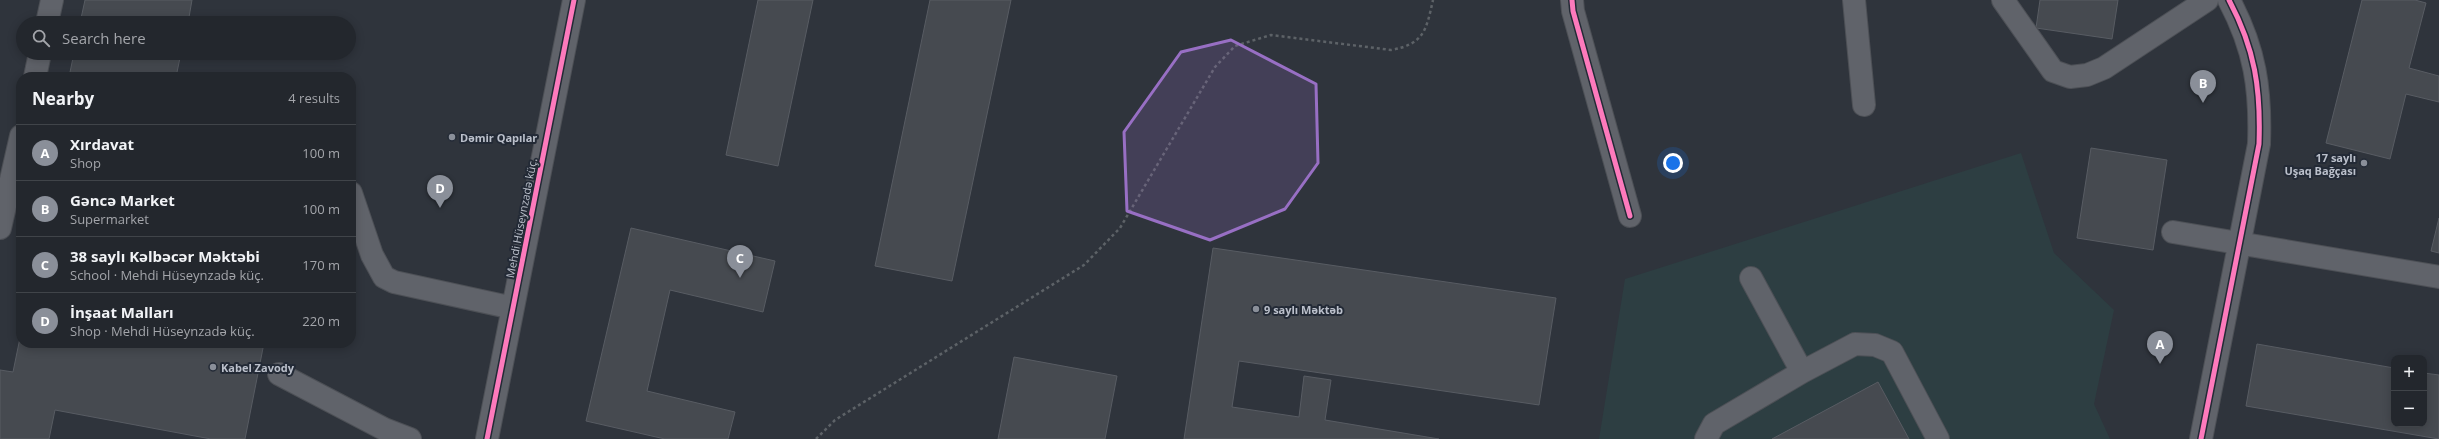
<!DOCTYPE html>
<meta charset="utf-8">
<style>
:root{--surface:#23272d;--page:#2b2f35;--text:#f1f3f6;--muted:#a3a5aa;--line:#404449;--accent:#8a8f99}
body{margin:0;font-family:"Open Sans",sans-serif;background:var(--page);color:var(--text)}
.controls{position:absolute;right:12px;bottom:12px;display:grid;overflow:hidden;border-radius:8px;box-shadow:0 2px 10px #0003}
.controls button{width:36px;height:36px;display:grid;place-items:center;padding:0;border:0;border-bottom:1px solid var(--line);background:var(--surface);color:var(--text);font:20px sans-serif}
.you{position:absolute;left:1673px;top:163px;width:14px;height:14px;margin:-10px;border:3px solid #fff;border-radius:50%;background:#1a73e8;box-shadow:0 0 0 6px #1a73e833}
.badge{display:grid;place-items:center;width:26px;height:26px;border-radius:50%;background:var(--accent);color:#fff;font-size:13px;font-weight:700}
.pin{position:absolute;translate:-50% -33px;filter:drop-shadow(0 1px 2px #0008)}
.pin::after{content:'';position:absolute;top:21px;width:14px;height:12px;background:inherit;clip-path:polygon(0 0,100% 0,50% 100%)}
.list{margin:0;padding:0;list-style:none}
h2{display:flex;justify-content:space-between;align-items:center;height:52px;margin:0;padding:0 16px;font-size:17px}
h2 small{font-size:13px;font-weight:400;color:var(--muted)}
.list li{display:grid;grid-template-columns:26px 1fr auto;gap:12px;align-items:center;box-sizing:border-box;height:56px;padding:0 16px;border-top:1px solid var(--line)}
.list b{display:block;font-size:15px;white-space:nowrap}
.list p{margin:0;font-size:13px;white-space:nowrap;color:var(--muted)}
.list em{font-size:13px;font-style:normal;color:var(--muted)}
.icon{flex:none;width:22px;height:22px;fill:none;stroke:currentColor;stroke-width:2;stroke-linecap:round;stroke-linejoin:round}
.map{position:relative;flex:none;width:2439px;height:439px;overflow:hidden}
.search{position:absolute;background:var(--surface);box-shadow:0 2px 10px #0003;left:16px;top:16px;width:340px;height:44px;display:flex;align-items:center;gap:10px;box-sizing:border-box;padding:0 14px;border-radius:22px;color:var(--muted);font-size:15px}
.panel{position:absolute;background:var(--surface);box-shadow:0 2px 10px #0003;left:16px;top:72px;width:340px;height:276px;border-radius:16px}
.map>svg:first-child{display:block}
.green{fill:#2d3e42}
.building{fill:#464a50;stroke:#585c63}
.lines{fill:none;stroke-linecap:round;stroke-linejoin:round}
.minor-casing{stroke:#4d5056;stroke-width:24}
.path{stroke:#5d6267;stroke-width:2.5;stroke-dasharray:3 3;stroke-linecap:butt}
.minor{stroke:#60636a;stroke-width:22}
.cycleway-casing{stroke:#232a36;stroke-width:8}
.cycleway{stroke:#fd7abc;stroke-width:5}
.marked{fill:#986fc4;fill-opacity:0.2;stroke:#986fc4;stroke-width:3;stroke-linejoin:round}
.poi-dot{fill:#8a8f99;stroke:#232a36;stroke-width:1.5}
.labels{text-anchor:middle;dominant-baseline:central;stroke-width:4;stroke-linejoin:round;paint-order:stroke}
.poi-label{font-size:11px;font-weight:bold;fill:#bbc0cb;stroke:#232a36;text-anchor:start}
.street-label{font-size:11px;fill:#bbc0cb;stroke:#232a36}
</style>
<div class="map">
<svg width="2439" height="439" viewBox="0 0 2439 439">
<rect width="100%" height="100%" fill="#2f343c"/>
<path class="green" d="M2021,153L2054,253L2114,310L2094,404L2110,439H1599L1625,279Z"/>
<path class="building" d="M85,0H192L188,23H80Z
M758,0H813L778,166L726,155Z
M930,0H1011L952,281L875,266Z
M2040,0H2118L2112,39L2036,28Z
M2362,0H2415L2426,3L2409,68L2439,76V102L2406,94L2390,159L2326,143Z
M74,53H181L176,77H69Z
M2091,148L2167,160L2153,250L2077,238Z
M2439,218V253L2431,251Z
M631,228L775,261L763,312L670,290L647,391L735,412L728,439H665L586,421Z
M1213,248L1556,298L1539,405L1239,361L1232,407L1299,417L1304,376L1331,380L1325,420L1439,439H1184Z
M21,333V343H264L245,439H211L55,410L49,439H0V370L13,372Z
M2257,344L2394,368V424H2424V373L2439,375V439L2246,406Z
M1014,357L1117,376L1105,439H998Z
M1878,382L1909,439H1772Z"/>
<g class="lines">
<defs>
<path id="minor" d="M1572,0L1573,11L1630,216
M1854,0L1864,105
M2003,0L2053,71L2070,77L2087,75L2104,68L2207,0
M47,23L52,0
M35,77L40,53
M351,193L372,255L384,277L394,282L513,308
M0,228L21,136
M2173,232L2439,277
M1751,278L1802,372
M279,374L384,429L410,439
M487,439L574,0
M1706,439L1714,424L1802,372L1855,344L1875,345L1892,352L1938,439
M2201,439L2259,144C2261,89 2255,49 2229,0"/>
</defs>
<use href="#minor" class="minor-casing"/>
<path class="path" d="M816,439L835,420L1084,265L1120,228L1215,67L1235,46L1271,35L1391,50C1424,44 1426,31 1433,0"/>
<use href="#minor" class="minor"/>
<defs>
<path id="cycleway" d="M1572,0L1573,11L1630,216
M487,439L574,0
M2201,439L2259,144C2261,89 2255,49 2229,0"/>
</defs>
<use href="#cycleway" class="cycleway-casing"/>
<use href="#cycleway" class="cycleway"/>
</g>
<path class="marked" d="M1231,40L1316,84L1318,163L1285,209L1210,240L1127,211L1124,132L1181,52Z"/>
<g class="poi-dot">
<circle cx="452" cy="137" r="4"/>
<circle cx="2364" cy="163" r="4"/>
<circle cx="1256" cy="309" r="4"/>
<circle cx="213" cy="367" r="4"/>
</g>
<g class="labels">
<g class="poi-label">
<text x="460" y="137">Dəmir Qapılar</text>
<text x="2356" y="157" text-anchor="end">17 saylı<tspan x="2356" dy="13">Uşaq Bağçası</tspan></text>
<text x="1264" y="309">9 saylı Məktəb</text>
<text x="221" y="367">Kabel Zavody</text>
</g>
<g class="street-label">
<text transform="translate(521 218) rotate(-79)">Mehdi Hüseynzadə küç.</text>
</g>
</g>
</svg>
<div class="controls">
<button>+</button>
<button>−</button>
</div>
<div class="you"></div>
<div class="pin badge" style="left:2160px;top:364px">A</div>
<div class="pin badge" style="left:2203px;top:103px">B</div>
<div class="pin badge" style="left:740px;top:278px">C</div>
<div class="pin badge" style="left:440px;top:208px">D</div>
<div class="search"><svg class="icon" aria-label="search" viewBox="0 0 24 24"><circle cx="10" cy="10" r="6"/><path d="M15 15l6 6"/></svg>Search here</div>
<section class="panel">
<h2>Nearby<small>4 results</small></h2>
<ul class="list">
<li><span class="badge">A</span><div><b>Xırdavat</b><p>Shop</p></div><em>100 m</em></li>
<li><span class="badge">B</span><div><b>Gəncə Market</b><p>Supermarket</p></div><em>100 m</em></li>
<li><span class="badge">C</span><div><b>38 saylı Kəlbəcər Məktəbi</b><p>School · Mehdi Hüseynzadə küç.</p></div><em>170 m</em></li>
<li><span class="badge">D</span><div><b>İnşaat Malları</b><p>Shop · Mehdi Hüseynzadə küç.</p></div><em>220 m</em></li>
</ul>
</section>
</div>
